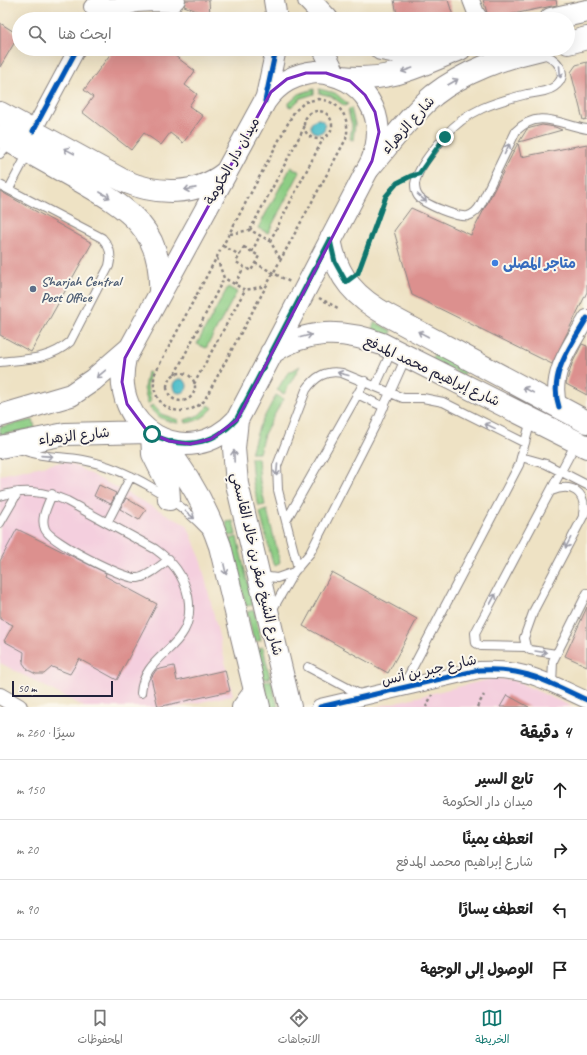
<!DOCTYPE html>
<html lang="ar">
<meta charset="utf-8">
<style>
:root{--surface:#fff;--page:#f2f2f2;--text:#222;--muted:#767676;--line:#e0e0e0;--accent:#0f766e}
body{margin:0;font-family:Caveat,"Playpen Sans Arabic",sans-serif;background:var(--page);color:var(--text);direction:rtl}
.scale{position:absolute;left:12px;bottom:10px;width:101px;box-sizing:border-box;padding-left:4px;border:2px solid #22223b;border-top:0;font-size:11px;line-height:14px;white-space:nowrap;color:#22223b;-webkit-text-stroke:3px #fbf7ec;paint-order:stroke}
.stop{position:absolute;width:12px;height:12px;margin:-9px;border:3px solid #0f766e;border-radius:50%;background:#fff}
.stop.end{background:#0f766e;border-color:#fff;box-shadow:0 1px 4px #0008}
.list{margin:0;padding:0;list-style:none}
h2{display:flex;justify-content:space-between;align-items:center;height:52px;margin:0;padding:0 16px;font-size:17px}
h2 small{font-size:13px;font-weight:400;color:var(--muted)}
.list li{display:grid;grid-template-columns:26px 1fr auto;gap:12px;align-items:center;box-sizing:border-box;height:60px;padding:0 16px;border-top:1px solid var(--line)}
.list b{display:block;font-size:15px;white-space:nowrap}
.list p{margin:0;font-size:13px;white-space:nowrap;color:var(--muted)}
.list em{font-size:13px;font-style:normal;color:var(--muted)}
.icon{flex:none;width:22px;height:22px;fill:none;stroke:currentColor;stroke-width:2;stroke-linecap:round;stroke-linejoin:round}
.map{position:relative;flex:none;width:587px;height:707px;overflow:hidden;direction:ltr}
.search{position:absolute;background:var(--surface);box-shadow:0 4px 16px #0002;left:12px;right:12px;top:12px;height:44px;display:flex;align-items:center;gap:10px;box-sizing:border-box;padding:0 14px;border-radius:22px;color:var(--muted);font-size:15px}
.sheet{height:292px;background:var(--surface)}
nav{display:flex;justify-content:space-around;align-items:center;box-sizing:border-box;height:56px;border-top:1px solid var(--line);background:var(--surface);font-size:11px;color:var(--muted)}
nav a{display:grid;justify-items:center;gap:2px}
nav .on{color:var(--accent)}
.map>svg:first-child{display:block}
.built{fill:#f4cfde}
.green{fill:#8dcd84;stroke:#587860}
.water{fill:#53c0cb;stroke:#3a7183}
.building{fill:#dc908e}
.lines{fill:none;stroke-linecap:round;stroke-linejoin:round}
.service-casing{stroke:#888280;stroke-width:10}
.minor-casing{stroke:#888280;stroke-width:18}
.tertiary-casing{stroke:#888280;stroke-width:22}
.secondary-casing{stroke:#888280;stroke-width:24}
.primary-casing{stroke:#888280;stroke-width:24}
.path{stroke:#888280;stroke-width:2.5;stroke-dasharray:3 3;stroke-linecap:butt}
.service{stroke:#fff;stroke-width:8}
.minor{stroke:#fff;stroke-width:16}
.tertiary{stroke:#fff;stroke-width:20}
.secondary{stroke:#fff;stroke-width:22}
.primary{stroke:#fff;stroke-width:22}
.cycleway-casing{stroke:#fbf7ec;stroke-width:8}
.cycleway{stroke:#0057b8;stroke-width:5}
.oneway{stroke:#9c9ca7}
.route{stroke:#0f766e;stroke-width:5}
.marked{fill:none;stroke:#7b2cbf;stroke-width:3;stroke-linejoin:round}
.shop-dot{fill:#3f7fe0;stroke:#fbf7ec;stroke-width:1.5}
.service-dot{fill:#5c6f8a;stroke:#fbf7ec;stroke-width:1.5}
.labels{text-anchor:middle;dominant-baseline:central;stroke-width:4;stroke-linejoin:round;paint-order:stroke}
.street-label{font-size:14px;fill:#22223b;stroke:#fbf7ec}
.shop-label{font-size:14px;font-weight:bold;fill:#366cbe;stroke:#fbf7ec;text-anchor:start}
.service-label{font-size:14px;font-weight:bold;fill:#4e5e75;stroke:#fbf7ec;text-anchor:start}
</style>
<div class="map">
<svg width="587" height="707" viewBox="0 0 587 707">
<rect width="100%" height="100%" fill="#fbf7ec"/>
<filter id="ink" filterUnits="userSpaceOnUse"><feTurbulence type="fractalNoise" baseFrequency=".025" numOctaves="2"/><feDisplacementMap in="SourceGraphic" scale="8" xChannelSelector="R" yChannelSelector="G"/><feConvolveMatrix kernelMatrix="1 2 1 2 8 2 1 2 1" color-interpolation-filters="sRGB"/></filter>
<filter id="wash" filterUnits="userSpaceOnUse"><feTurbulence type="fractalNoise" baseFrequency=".012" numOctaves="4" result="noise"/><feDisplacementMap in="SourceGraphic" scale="16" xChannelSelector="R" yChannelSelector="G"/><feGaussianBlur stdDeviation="0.9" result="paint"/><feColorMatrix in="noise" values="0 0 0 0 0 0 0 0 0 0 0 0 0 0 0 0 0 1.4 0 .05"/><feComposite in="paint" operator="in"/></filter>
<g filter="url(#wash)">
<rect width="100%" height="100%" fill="#eee2c4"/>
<path class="built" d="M66,461L187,525L200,557L233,695L178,707H84L0,663V475Z
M494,678L513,680L573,707H376Z"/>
<path class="green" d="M314,89V94L301,98L291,107L287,105L299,94Z
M319,89L335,93L348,104L345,106L331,96L319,93Z
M351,108L355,124L353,140L350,139L352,125L348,111Z
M291,167L300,172L268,233L258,228Z
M228,287L237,292L206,348L197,344Z
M375,322L392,331L389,337L372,328Z
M435,353L466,369L463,375L432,359Z
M300,366L284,394L277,390L287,374Z
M147,372L150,373L147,386L151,401L148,404L144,388Z
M276,395L283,399L264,434L259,453H251L259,427Z
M153,405L161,414L178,420L179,423C166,422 157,417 149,407Z
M209,405L213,408C205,417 198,421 186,423L185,420L199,415Z
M33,420L35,428L0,435V427Z
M251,458H258L260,482L265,505L259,506L253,483Z
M267,510L280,562L276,566L273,564L260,512Z
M233,521L236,535L229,536L226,522Z
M237,537L253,605L246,606L230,539Z
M254,610L261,640L254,642L247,612Z
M263,647L270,678L263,679L256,649Z
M271,680L278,707H270L264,682Z"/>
<path class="water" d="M311 126a7 7 0 1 1 14 0a7 7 0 1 1-14 0Z
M173 386a7 7 0 1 1 14 0a7 7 0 1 1-14 0Z"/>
<g id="blocks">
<path class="building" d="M186,0H209L210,16L184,6Z
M394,0H448L454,19H398Z
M483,0H556L557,5L489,19Z
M0,23L19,35L0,67Z
M114,49H166L195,71L185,85L197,94L189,106L203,116L183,143L170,133L161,145L144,133L131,150L82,112L93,97L84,90Z
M587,62V119L583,120L571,72L576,65Z
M542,125L555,127L562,130L519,142L527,129Z
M518,143L521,157L587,144V292L552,364L412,295L394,231L411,208L471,235Z
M0,191L92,243L31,352L0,335Z
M582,344L587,346V395L566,384L572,364Z
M99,485L116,493L111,504L94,496Z
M126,498L146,510L139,520L120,509Z
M17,529L106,573L105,576L157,604L117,680L79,659L70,674L52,667L44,674H36L28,670L23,663L24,652L4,641L13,625L0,619V561Z
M332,572L417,619L388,673L303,626Z
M587,607V666L565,656Z
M174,666L177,681L225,670L230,691L158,707L151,678L156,670Z
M507,695L529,707H500Z"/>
</g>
</g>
<g filter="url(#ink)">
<use href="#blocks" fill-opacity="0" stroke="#888280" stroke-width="1"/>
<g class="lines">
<defs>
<path id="service" d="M540,53C556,57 572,74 554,87C547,92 535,93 527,94C495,102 467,110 445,136C435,148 417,168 415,184C415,188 416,193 418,196C423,204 458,218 468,216C474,214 478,210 481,204L516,131C539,108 560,125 587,129
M0,154L9,143
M0,185L102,238C110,247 112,254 109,266L70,342C49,360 26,359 0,362
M9,189L28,153
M376,385L392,350
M357,394L384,407
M20,449C42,458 60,456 83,460C126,468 176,498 206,530
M521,457L546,464L587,485
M551,491C571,483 587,491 583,514
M52,494C48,505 40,518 45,529C49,541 125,580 138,578C149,576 160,566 169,559
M0,496C24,489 44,491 67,501L155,549C173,562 183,574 188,596C198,650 144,650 141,693
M286,521L365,381
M0,523L18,492
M107,523L131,476
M298,568L278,490L277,466L306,390C315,377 325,370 342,373L403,398H423L443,402L525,443
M260,576L277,578L294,572L310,553L376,424L406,357
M271,612L294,572
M526,647L481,646L476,643L475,633L576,443
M556,654L530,650L526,647L524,638L534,610L587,509
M308,667L363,696
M552,684L553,661L587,593
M402,688L519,465L531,420"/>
<path id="minor" d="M471,0L476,13L480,19
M136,4L154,3L173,4L177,0
M92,7L129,6L136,4L138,0
M33,131L77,49
M559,407C548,374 571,346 587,318
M0,696L19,707
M240,707L254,688
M320,707L479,670C525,667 547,682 587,700"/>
<path id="tertiary" d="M274,0L277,19
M323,49L336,75
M265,101L276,49"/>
<path id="secondary" d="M309,0L327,19
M551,19L587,11
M568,43L587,38
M381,49L407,54L437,52
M341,77C392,82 415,67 460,49
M368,169C389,145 409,116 434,95C463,72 505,57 541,49"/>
<path id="primary" d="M316,72C364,75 390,116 372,161L237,420C187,474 108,429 125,358L265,101C278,83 294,74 316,72Z
M0,113L124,181C157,195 196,196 225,173
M0,136C25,150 50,164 75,178C125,207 163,226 160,292
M330,240C337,278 356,298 389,316L587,422
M271,353C307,329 342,329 382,344L587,447
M0,416L71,395L93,380L129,349
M237,420L234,448L237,484L290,707
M152,434L153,454L168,484L169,499
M159,438C186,471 206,505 220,546L259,707
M0,447L65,434L148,432"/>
</defs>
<use href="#service" class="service-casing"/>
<use href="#minor" class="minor-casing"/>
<use href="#tertiary" class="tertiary-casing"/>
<use href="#secondary" class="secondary-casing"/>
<use href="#primary" class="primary-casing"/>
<path class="path" d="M318,99C340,101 351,118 346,139L204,401C181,423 147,406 155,373L294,112L305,102Z
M304 125a14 14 0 1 1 28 0a14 14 0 1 1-28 0Z
M250,230L304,128
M230,234L250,230L270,241L281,260
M270,241L323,139
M223,246L240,255
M244,247L259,256L251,271L236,262Z
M252,252L260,235
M217,258L224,278L245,290L266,286
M255,263L290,282
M359,269L386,197L392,188L406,178
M235,284L244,267
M319,298L338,308
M167 387a14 14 0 1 1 28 0a14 14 0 1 1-28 0Z
M175,374L224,278
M194,384L245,290
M426,707L432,695
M477,707L484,695"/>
<use href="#service" class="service"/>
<use href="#minor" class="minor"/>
<use href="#tertiary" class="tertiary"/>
<use href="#secondary" class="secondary"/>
<use href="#primary" class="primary"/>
<defs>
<path id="cycleway" d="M265,101L276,49
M33,131L77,49
M559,407C548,374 571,346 587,318
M320,707L479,670C525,667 547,682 587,700"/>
</defs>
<use href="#cycleway" class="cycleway-casing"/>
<use href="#cycleway" class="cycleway"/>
</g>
<defs><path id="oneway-shaft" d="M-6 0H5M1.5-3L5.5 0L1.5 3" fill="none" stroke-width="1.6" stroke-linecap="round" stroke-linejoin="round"/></defs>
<g class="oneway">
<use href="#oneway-shaft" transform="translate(407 70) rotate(161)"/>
<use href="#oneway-shaft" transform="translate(560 72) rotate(85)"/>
<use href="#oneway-shaft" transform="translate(453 82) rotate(-30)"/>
<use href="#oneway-shaft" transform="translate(507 149) rotate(-65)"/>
<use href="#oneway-shaft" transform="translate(69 151) rotate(-152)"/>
<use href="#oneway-shaft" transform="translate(190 189) rotate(169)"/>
<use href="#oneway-shaft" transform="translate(105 195) rotate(30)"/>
<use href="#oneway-shaft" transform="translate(422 198) rotate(41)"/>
<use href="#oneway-shaft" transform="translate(423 334) rotate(-152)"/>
<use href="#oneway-shaft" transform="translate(306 336) rotate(-14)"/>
<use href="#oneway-shaft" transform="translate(101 374) rotate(140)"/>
<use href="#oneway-shaft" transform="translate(343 374) rotate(-165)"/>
<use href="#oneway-shaft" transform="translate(528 390) rotate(-152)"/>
<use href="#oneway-shaft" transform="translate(490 426) rotate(-154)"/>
<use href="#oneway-shaft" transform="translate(47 456) rotate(4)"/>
<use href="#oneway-shaft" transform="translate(234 456) rotate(-92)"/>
<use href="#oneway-shaft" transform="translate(277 470) rotate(95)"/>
<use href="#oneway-shaft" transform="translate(190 515) rotate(40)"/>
<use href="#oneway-shaft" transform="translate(568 543) rotate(117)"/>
<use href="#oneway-shaft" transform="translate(225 569) rotate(77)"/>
<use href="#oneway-shaft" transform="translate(493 599) rotate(-62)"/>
<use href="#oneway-shaft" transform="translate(541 652) rotate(9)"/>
</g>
</g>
<g class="lines" filter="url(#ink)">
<path class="route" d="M152,434C182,450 213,445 236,420L330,240L335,262L346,282L358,273L386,196L397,183L411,176L419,174L445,137"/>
</g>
<path class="marked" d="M306,73H326L350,81L365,95L375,112L379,132L372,161L237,420L211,439L190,444L169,441L148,432L127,404L122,382L125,358L271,92L287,79Z"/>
<circle class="shop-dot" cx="495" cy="263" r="4"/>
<circle class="service-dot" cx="33" cy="289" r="4"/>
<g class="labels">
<g class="street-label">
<text transform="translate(408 125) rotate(-48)">شارع الزهراء</text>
<text transform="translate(232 161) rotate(-61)">ميدان دار الحكومة</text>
<text transform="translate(432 371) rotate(25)">شارع إبراهيم محمد المدفع</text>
<text transform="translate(74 436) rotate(-6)">شارع الزهراء</text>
<text transform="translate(257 564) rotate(77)">شارع الشيخ صقر بن خالد القاسمي</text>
<text transform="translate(429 670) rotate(-13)">شارع جبر بن أنس</text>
</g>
<g class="shop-label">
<text x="503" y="263">متاجر المصلى</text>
</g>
<g class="service-label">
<text x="41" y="281">Sharjah Central<tspan x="41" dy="16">Post Office</tspan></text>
</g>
</g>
</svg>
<div class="scale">50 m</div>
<div class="stop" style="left:152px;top:434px"></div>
<div class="stop end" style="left:445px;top:137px"></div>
<div class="search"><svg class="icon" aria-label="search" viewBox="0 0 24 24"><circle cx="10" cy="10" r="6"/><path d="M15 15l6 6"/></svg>ابحث هنا</div>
</div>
<section class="sheet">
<h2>4 دقيقة<small>سيرًا · 260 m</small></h2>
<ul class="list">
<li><svg class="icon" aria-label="ahead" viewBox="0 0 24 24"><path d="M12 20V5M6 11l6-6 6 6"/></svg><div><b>تابع السير</b><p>ميدان دار الحكومة</p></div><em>150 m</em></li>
<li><svg class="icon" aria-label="right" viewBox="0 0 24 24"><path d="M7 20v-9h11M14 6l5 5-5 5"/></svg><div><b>انعطف يمينًا</b><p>شارع إبراهيم محمد المدفع</p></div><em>20 m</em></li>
<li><svg class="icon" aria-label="left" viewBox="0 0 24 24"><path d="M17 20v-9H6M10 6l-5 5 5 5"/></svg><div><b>انعطف يسارًا</b></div><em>90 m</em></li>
<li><svg class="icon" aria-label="arrive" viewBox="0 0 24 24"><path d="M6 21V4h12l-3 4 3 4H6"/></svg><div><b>الوصول إلى الوجهة</b></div></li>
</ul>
</section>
<nav>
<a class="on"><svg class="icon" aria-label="map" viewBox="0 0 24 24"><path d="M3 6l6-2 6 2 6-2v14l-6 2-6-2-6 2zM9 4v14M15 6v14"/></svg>الخريطة</a>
<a><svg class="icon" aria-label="directions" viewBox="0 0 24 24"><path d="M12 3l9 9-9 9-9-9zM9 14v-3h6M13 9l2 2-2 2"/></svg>الاتجاهات</a>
<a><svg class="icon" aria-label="saved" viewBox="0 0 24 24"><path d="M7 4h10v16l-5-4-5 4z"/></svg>المحفوظات</a>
</nav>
